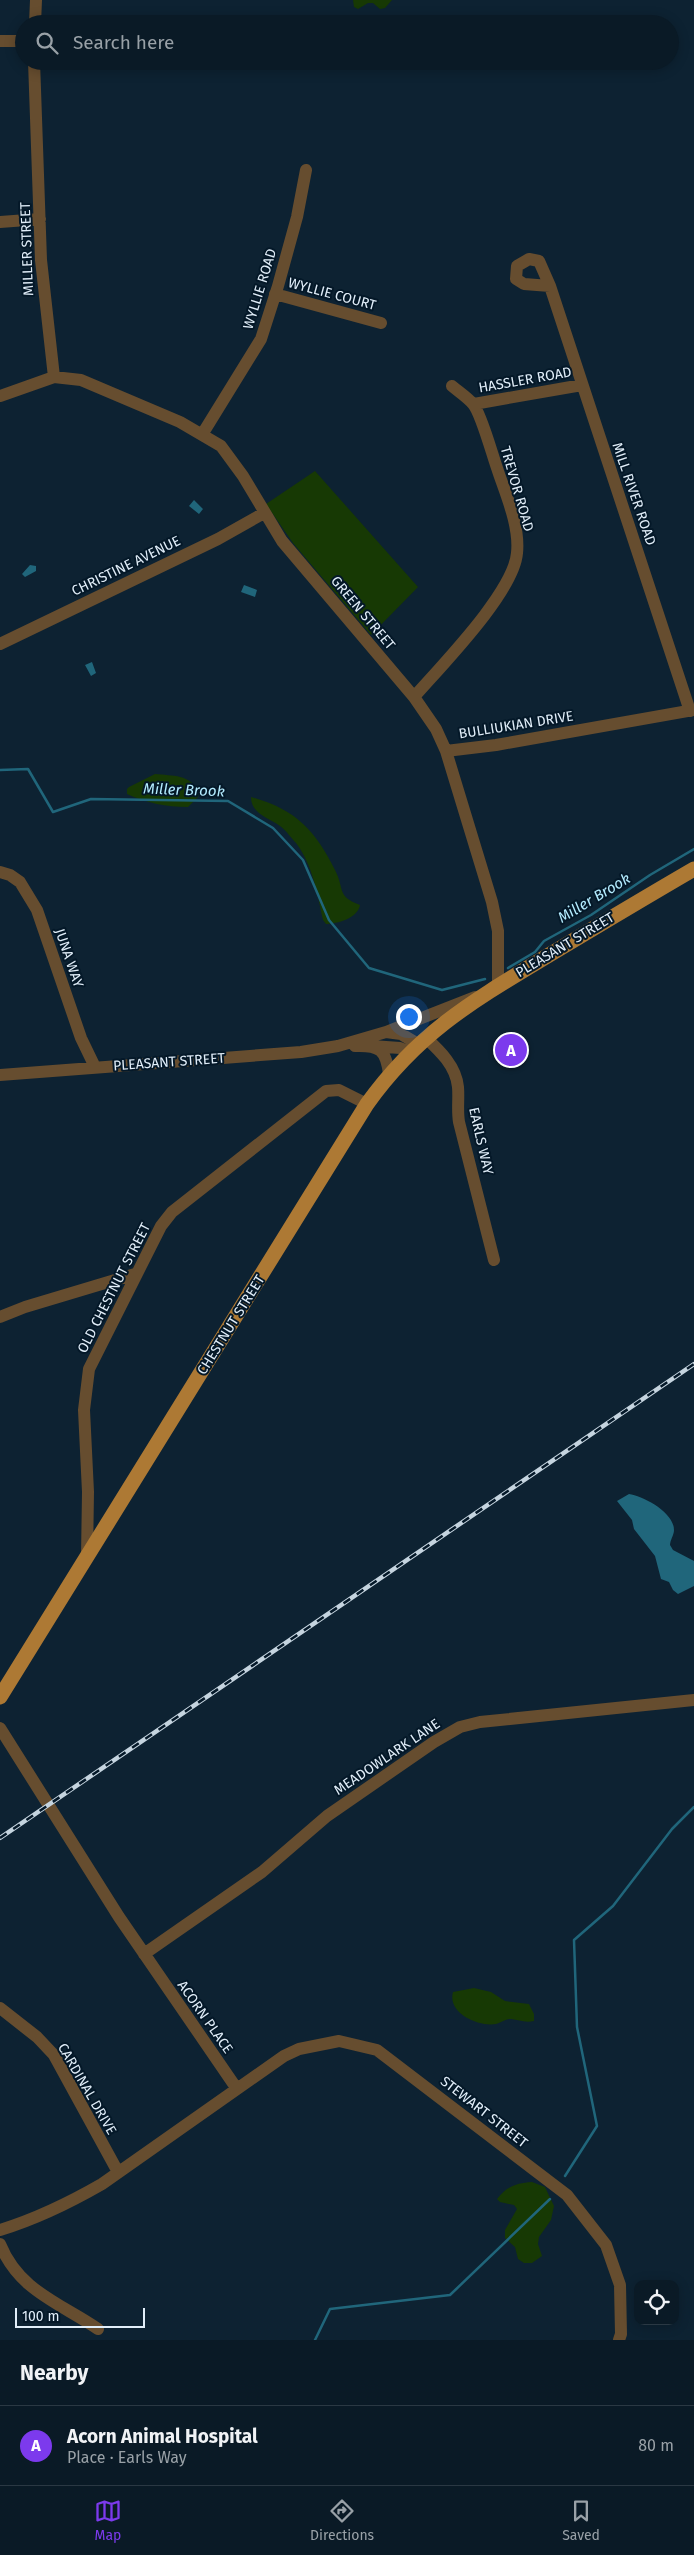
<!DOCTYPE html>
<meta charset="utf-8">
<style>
:root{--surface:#0a1a26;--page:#13232e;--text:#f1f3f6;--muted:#99a1a7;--line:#2a3843;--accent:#7c3aed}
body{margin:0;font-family:"Fira Sans",sans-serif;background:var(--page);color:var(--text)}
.controls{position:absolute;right:15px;bottom:15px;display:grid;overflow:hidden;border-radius:10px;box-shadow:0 2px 12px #0003}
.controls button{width:45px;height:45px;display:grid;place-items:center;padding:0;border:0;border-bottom:1px solid var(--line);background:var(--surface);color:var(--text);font:25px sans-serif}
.scale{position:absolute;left:15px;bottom:12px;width:130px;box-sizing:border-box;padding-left:5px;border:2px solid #e1eef9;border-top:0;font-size:14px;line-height:18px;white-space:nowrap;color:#e1eef9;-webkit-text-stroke:4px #041828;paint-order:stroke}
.you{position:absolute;left:408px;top:1016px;width:18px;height:18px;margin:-12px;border:4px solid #fff;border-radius:50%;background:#1a73e8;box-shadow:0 0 0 8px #1a73e833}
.badge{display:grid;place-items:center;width:32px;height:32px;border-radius:50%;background:var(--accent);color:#fff;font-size:16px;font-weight:700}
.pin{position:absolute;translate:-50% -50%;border:2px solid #fff;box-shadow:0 1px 5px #0006}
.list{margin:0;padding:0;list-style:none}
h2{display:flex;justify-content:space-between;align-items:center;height:65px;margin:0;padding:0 20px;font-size:21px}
h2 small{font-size:16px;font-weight:400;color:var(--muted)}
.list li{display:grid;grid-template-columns:32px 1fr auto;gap:15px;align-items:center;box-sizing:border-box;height:80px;padding:0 20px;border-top:1px solid var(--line)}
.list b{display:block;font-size:19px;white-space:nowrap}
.list p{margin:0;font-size:16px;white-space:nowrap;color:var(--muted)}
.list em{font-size:16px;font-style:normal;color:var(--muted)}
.icon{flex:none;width:28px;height:28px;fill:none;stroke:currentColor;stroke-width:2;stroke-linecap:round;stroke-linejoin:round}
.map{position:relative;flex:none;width:694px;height:2340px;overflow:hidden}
.search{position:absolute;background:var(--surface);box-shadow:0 2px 12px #0003;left:15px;right:15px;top:15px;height:55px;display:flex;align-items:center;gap:12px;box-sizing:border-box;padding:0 18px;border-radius:28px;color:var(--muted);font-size:19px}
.sheet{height:145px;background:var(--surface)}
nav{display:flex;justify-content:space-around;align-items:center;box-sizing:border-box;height:70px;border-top:1px solid var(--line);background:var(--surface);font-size:14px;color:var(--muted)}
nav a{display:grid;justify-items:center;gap:2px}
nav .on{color:var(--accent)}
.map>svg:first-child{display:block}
.green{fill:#173904}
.water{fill:#20667b}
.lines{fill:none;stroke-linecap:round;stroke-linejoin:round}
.stream{stroke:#20667b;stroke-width:2.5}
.minor{stroke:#664d2f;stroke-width:12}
.major{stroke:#ad7934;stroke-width:15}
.rail-casing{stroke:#c5d4df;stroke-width:4.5}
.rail{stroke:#041828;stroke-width:2.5;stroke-dasharray:8;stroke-linecap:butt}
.labels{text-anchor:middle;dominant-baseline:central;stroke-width:4;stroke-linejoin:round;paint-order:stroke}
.street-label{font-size:14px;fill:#e1eef9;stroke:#041828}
.water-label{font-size:15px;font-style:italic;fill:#b4ecff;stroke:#041828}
</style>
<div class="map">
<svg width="694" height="2340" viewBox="0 0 694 2340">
<rect width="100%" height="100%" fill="#0d2232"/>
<path class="green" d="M353,0H392L385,8L380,9L373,3H368L358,9L354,7Z
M315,471L418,587L371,635L293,543L266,504Z
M155,774C173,776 190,774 199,792L198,797L188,807C166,807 147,803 127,794V789L129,787Z
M251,797C295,809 315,830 335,870C345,889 336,896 360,905C358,918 337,924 326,924L323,920C317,893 313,866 296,843C291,838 286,830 280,826C269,818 251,814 251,797Z
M474,1988L491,1992L505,2001L529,2004L534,2014V2021C525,2023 519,2020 511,2019C505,2019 501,2023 496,2024C478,2027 447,2013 453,1992Z
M532,2182L545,2187L554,2206L551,2220L539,2237L538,2244L542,2256L532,2263H524L518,2259L515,2247L505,2238V2230L517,2209L514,2205L500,2202L497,2199C507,2186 517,2183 532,2182Z"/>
<path class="water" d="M194,500L203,509L199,514L189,506Z
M30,565L36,566V571L25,577L22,574Z
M244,585L257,590L255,597L241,592Z
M92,662L96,673L91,676L85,665Z
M629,1494C643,1496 674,1512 674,1530C674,1535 670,1540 670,1545L673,1550L694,1561V1586L678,1594L673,1590L669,1582L661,1579L655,1556L634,1529L632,1520L617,1501Z"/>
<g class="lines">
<path class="stream" d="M0,770L28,769L53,812L91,799L228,801L273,828L303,860L329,920L369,968L442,990L485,979
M508,968L535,952L544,941L591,915L650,875L694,849
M565,2176L597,2126L577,2027L574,1940L613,1906L672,1829L694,1807
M315,2340L330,2309L450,2295L550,2199"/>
<path class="minor" d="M35,24L36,0
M0,41H24
M34,61L41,260L54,377
M0,222L40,219
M550,286L524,284L516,279L517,266L529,259L539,261L550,286L690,711
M275,294L381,323
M0,396L54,377L81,380L180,422L221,446L243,476L282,541L414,697L436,729L446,751L492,902L498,931V985
M474,404L582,385
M203,433L261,339L278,286L297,217L306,170
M0,644L218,539L264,513
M414,697C441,666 514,592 517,553C520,525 505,493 497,468C492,454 481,413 473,404C467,397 459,392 452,386
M446,751L496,745L694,710
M0,872L10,875L20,882L37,910L81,1038L95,1067
M386,1032L401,1034L418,1044
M426,1038C440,1051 456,1066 458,1087C459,1099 457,1110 459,1122L494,1260
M355,1046C380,1045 386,1050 389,1074
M372,1046L400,1048L410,1052
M0,1075L301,1052L338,1046L386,1032L475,997
M0,1317L25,1307L135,1274
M87,1557L88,1492L84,1410L89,1369L161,1226L172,1212L326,1091L339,1090L367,1104
M0,1728L119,1917L237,2089
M144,1954L262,1872L327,1816L434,1742L460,1727L480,1722L694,1700
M0,2008L37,2037L54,2055L118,2172
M0,2230C36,2219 69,2203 102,2184L284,2056L299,2049L339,2041L377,2050L567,2195L606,2245L620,2285L621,2334L619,2340
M0,2244C19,2291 60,2303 98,2329"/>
<path class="major" d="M0,1697L367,1104C418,1033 471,1002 544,958C594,928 644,898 694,869"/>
<defs>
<path id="rail" d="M0,1838L694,1364"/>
</defs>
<use href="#rail" class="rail-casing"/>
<use href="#rail" class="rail"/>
</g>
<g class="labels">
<g class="street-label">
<text transform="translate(27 249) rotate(-92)">MILLER STREET</text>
<text transform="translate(260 289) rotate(-73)">WYLLIE ROAD</text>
<text transform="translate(332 294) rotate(15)">WYLLIE COURT</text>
<text transform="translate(525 380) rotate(-10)">HASSLER ROAD</text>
<text transform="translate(517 489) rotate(74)">TREVOR ROAD</text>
<text transform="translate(634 494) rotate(71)">MILL RIVER ROAD</text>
<text transform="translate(126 566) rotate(-26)">CHRISTINE AVENUE</text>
<text transform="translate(363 613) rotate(50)">GREEN STREET</text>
<text transform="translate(516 725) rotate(-9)">BULLIUKIAN DRIVE</text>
<text transform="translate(565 945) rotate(-31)">PLEASANT STREET</text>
<text transform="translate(69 958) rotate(71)">JUNA WAY</text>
<text transform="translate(169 1062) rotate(-4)">PLEASANT STREET</text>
<text transform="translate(481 1141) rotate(77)">EARLS WAY</text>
<text transform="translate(114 1288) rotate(-63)">OLD CHESTNUT STREET</text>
<text transform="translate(231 1325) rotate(-58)">CHESTNUT STREET</text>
<text transform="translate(387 1757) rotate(-34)">MEADOWLARK LANE</text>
<text transform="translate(205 2017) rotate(55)">ACORN PLACE</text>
<text transform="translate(87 2089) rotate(60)">CARDINAL DRIVE</text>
<text transform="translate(484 2112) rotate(38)">STEWART STREET</text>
</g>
<g class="water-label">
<text transform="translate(184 790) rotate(2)">Miller Brook</text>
<text transform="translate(594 898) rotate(-31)">Miller Brook</text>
</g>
</g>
</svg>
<div class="controls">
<button><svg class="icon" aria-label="locate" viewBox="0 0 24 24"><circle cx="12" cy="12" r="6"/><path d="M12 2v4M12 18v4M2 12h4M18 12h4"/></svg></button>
</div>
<div class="scale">100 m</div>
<div class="you"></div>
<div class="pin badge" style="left:511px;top:1050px">A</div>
<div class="search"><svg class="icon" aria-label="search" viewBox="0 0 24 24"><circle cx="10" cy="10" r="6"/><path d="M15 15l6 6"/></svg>Search here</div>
</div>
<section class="sheet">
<h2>Nearby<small></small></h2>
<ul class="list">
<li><span class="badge">A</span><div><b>Acorn Animal Hospital</b><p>Place · Earls Way</p></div><em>80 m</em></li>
</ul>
</section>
<nav>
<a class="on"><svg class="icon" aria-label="map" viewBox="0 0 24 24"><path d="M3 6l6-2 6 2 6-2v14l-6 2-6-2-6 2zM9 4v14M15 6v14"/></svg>Map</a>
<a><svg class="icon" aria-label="directions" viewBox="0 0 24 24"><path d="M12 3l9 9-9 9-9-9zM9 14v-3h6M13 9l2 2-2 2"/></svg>Directions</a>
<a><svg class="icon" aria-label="saved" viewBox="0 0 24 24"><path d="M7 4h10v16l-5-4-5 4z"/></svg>Saved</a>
</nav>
